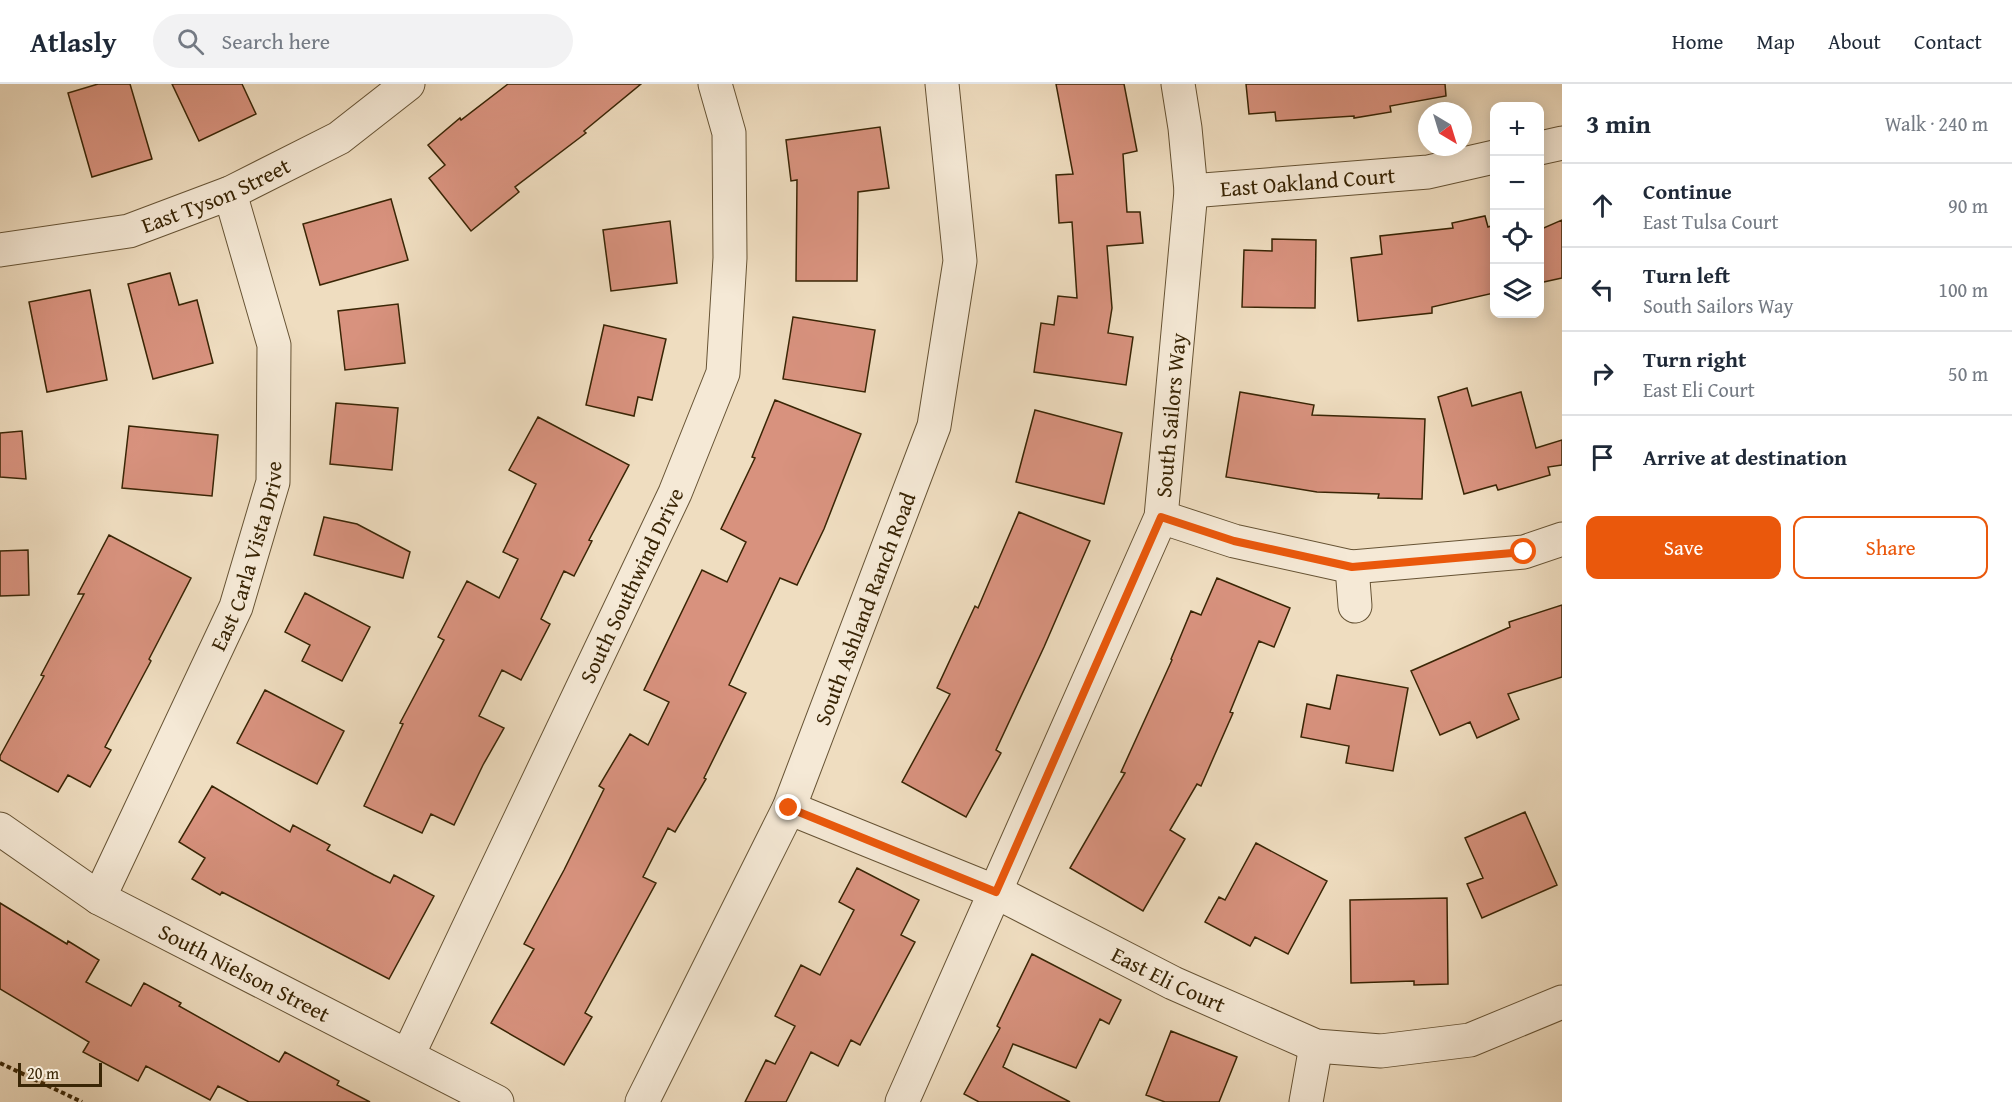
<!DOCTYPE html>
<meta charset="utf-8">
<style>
:root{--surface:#fff;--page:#f2f2f3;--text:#1f2937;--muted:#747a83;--line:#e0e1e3;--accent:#ea580c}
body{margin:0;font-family:"Gentium Book Plus",serif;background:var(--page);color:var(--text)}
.controls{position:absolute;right:18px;top:18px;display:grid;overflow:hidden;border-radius:12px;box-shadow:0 3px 15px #0003}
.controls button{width:54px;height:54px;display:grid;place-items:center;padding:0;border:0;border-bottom:2px solid var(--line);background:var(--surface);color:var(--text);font:30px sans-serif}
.compass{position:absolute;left:1418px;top:18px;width:54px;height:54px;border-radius:50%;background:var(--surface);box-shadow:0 3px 15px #0003;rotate:142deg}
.scale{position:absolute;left:18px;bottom:15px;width:84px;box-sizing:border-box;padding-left:6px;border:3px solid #392505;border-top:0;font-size:16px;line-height:21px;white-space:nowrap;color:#392505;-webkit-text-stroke:4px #f5e9d6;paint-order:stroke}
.stop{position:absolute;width:18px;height:18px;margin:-14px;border:4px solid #ea580c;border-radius:50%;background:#fff}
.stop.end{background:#ea580c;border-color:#fff;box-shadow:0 2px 6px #0008}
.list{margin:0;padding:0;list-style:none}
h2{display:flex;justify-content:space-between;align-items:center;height:78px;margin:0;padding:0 24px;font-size:26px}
h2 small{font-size:20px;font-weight:400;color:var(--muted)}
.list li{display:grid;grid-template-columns:39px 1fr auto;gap:18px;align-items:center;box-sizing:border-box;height:84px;padding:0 24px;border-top:2px solid var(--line)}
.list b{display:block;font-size:22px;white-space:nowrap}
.list p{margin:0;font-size:20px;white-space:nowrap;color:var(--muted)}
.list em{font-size:20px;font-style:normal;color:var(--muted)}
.actions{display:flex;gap:12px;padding:18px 24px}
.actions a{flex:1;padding:14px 0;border:2px solid var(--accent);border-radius:12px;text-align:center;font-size:21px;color:var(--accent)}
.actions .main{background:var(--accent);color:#fff}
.icon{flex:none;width:33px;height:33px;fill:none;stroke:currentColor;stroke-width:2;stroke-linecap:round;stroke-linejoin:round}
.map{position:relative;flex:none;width:1562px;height:1018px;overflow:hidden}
header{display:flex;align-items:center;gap:36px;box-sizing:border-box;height:84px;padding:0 30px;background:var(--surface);border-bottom:2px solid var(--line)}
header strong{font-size:28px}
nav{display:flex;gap:33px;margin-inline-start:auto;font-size:21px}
.search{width:420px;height:54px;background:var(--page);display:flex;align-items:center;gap:15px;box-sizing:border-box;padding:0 21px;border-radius:33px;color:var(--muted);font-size:22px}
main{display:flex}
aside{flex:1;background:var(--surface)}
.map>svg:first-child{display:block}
.building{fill:#d8927e;stroke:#392505;stroke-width:1.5}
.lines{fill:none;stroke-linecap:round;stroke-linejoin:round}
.minor-casing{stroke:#665334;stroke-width:35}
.path{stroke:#392505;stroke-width:4;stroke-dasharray:4.5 3;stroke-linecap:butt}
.minor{stroke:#f5e9d6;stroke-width:33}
.route{stroke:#ea580c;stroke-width:8}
.labels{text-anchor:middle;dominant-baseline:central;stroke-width:4.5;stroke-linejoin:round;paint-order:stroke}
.street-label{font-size:22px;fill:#392505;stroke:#f5e9d6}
</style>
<header>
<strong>Atlasly</strong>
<div class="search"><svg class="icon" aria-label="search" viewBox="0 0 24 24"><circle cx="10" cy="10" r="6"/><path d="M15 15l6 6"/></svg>Search here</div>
<nav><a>Home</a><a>Map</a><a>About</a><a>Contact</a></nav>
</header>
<main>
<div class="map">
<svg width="1562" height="1018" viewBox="0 0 1562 1018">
<rect width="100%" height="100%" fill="#efddc0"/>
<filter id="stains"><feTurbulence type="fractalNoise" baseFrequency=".00333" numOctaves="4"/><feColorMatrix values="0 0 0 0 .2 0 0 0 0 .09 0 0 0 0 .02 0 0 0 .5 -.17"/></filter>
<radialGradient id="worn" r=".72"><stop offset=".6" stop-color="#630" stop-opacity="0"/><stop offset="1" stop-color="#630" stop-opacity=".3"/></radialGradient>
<path class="building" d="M98,0H130L152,75L92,93L68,9Z
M172,0H242L256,30L199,57Z
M508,0H641L584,47L586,49L515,103L519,108L471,147L429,94L445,81L428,61L460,34L461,36Z
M1056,0H1124L1137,67L1123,70L1127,128H1140L1143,159L1107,162L1112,224L1108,249L1133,253L1126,301L1034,288L1041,239L1054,241L1058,212L1077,214L1072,138L1059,139L1056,91L1073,90Z
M1246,0H1445L1446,12L1390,22L1391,28L1354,34V32L1276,37L1275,28L1249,30Z
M880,43L889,104L858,108L857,197H796L797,96L791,97L786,56Z
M391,115L408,176L320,201L303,140Z
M1485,132L1488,143L1494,141V209L1432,223V229L1358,237L1351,174L1382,170L1380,152L1453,144L1452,139Z
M1562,136V194L1539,199V146Z
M670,137L677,199L611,207L603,146Z
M1272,155L1316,156L1315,224L1242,223L1244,166L1272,167Z
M170,189L179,221L197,216L213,279L153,295L128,200Z
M90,206L107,296L47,308L29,218Z
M398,220L405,279L345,286L338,227Z
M793,233L875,246L865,308L783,295Z
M604,241L666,255L652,316L638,313L634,332L586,321Z
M1467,304L1472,322L1521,308L1536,364L1562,356V381L1548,383L1550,391L1498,406L1496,401L1464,410L1438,313Z
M1240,308L1314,321L1312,331L1425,335L1422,415L1378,414L1379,410L1317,408L1226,393Z
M775,316L861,350L824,445L797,501L780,494L729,601L746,609L704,694L706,695L675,748L668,744L643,793L656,799L585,929L592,933L564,981L491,939L534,865L524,860L564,786L604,705L599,702L630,650L648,661L669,618L644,606L702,486L727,498L746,458L721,445L755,374L752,373Z
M336,319L398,324L392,386L330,380Z
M1035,326L1122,349L1104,420L1016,398Z
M538,333L629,381L589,456L592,457L574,492L564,487L541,535L550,540L521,596L502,586L479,632L504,644L483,681L454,741L431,730L422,749L364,722L403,640L400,639L444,556L438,553L467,497L499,514L518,475L503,468L536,400L509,386Z
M129,342L218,351L212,412L122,404Z
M22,347L26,395L0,393V349Z
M1019,428L1090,457L1044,563L996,666L1001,669L966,733L902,698L950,610L937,604L975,522L978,524Z
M324,433L357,440L410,468L403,494L314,471Z
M109,451L191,494L149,575L151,577L105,663L111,666L90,703L68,691L58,708L0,676V672L44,592L41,591L84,510H78Z
M28,466L29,511L0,512V467Z
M1217,494L1290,524L1274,563L1259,557L1230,628L1233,629L1201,702L1197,700L1170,746L1185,755L1143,827L1070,784L1125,689L1121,688L1172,576L1171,575L1191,527L1201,531Z
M305,509L370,543L342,597L302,577L310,561L285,548Z
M1562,521V593L1508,610L1519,635L1477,654L1470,638L1440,651L1411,587L1510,543L1509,538Z
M1337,591L1408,604L1393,687L1346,679L1349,662L1301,653L1307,620L1330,625Z
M265,606L344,647L317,700L237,659Z
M212,702L290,748L293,741L330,761L327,766L374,791L390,799L394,791L434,812L389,895L222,808L220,811L192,795L205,774L179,758Z
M1525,728L1557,801L1482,834L1467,800L1483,794L1465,754Z
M1256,759L1327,797L1288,870L1255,853L1250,862L1205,838L1219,813L1225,816Z
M857,784L919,816L901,851L915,858L860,961L851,956L838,982L811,968L786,1018H745L766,976L775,980L795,942L775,932L801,881L820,891L854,826L839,818Z
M1447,814L1448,900L1414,901V897L1351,899L1350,816Z
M0,819L67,860L68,857L99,876L86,898L131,922L144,899L181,919L179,922L279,978L285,968L339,997L337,1001L370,1018H249L218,1002L210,1016L146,982L138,997L83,968L89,958L0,905Z
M1032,870L1121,916L1109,940L1100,935L1076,984L1013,960L1003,983L1070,1018H979L964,1010L1000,944L997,942Z
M1171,947L1237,973L1219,1018H1165L1146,1011Z"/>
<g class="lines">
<defs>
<g id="minor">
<path d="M1540,64L1562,59"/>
<path id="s1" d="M1191,107L1428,88L1494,73"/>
<path id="s2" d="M0,166L129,147L230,109L339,54L408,0"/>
<path d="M1161,433L1234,457L1352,483L1524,468L1562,455"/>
<path d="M1352,483L1355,522"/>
<path id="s3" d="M789,724L996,808L1173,899L1316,962L1381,967L1470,956L1562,918"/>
<path id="s4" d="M0,745L99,814L497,1018"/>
<path id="s5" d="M99,814L236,523L273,398L274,261L230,109"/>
<path id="s6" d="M408,971L675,409L723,289L730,174L729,49L715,0"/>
<path id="s7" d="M642,1018L789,724L934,342L960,177L942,0"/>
<path id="s8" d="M902,1018L1161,433L1191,107L1185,44L1178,0"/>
<path d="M1306,1018L1316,962"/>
</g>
</defs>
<use href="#minor" class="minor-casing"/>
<path class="path" d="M0,979L82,1018"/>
<use href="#minor" class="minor"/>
</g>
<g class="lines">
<path class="route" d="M789,724L996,808L1161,433L1234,457L1352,483L1524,468"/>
</g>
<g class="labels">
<g class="street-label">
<text stroke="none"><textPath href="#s1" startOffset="117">East Oakland Court</textPath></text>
<text stroke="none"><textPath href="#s2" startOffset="224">East Tyson Street</textPath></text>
<text stroke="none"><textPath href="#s8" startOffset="742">South Sailors Way</textPath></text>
<text stroke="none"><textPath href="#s5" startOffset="374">East Carla Vista Drive</textPath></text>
<text stroke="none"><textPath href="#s6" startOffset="520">South Southwind Drive</textPath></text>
<text stroke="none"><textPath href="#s7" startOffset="542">South Ashland Ranch Road</textPath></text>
<text stroke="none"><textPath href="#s4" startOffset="284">South Nielson Street</textPath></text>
<text stroke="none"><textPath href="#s3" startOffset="417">East Eli Court</textPath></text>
</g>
</g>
<rect width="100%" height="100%" filter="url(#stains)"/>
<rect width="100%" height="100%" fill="url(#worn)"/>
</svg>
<div class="controls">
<button>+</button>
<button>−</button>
<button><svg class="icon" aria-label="locate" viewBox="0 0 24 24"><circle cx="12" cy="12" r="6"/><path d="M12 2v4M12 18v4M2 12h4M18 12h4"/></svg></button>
<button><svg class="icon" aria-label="layers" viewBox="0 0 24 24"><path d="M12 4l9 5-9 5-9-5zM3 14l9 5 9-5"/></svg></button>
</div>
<svg class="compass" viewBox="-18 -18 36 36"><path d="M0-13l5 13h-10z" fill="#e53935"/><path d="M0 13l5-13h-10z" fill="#747a83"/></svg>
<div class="scale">20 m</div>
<div class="stop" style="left:1524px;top:468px"></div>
<div class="stop end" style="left:789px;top:724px"></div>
</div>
<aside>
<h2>3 min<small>Walk · 240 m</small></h2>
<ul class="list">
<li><svg class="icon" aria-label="ahead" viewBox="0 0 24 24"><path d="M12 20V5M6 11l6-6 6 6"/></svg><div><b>Continue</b><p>East Tulsa Court</p></div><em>90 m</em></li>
<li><svg class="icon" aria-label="left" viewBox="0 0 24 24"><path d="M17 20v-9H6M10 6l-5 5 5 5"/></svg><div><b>Turn left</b><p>South Sailors Way</p></div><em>100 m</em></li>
<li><svg class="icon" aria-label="right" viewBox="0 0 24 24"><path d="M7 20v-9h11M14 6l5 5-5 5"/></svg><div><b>Turn right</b><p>East Eli Court</p></div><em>50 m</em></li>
<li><svg class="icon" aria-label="arrive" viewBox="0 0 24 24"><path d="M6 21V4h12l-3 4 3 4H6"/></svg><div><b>Arrive at destination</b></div></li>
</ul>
<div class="actions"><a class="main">Save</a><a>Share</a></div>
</aside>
</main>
